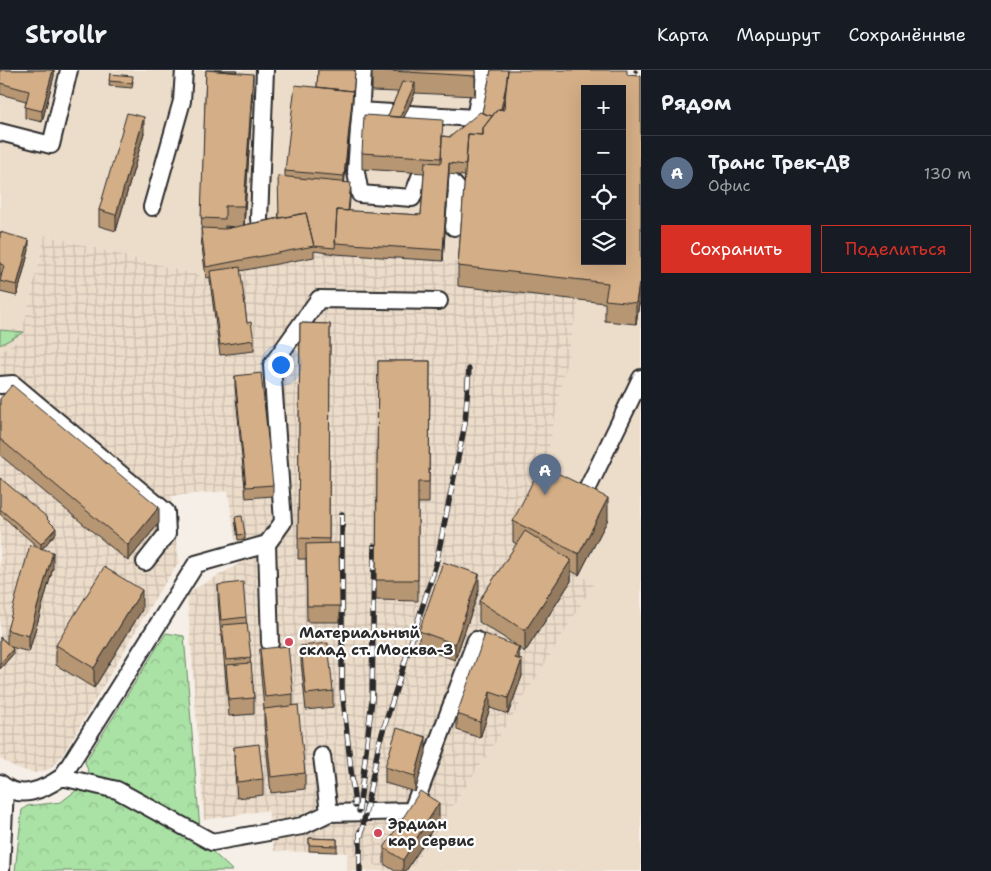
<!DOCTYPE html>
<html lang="ru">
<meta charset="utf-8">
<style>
:root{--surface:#171b24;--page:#20242c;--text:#f1f3f6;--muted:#9ea1a6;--line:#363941;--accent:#d93025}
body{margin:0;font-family:"Shantell Sans",sans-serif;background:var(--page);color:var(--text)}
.controls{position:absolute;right:15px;top:15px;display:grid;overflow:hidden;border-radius:0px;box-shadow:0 5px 20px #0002}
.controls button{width:45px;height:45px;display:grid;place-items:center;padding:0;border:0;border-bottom:1px solid var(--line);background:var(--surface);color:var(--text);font:25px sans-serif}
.you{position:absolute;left:280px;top:294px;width:18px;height:18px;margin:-12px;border:4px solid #fff;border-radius:50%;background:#1a73e8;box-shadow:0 0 0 8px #1a73e833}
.badge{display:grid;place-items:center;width:32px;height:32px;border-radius:50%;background:var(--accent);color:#fff;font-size:16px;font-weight:700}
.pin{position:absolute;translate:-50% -41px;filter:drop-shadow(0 1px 2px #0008)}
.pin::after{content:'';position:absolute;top:26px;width:18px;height:15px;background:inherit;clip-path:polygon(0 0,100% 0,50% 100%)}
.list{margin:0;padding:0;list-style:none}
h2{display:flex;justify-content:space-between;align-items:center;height:65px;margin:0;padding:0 20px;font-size:21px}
h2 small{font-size:16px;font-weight:400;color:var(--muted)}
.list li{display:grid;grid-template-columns:32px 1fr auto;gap:15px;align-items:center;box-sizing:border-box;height:75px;padding:0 20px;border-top:1px solid var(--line)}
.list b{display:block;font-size:19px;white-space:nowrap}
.list p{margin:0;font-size:16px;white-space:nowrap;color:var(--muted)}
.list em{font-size:16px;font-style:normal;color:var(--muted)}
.actions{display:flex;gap:10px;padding:15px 20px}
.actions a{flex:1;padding:11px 0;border:1px solid var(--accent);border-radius:0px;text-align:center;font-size:18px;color:var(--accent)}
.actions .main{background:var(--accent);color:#fff}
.icon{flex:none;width:28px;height:28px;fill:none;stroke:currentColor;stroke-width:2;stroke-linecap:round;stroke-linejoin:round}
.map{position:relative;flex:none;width:641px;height:801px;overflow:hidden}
header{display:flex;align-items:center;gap:30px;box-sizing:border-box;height:70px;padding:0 25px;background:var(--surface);border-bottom:1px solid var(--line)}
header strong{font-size:24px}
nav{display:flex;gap:28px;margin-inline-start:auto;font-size:18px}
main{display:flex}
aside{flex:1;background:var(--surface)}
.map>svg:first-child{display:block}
.built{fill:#ecdcca;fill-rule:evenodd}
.industrial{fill:url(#industrial-grid)}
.forest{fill:url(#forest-crowns);stroke:#6a8668}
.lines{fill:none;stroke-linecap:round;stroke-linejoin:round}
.minor-casing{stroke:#2b2b2b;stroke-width:20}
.path{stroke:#2b2b2b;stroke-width:3;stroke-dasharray:4 4;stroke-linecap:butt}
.minor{stroke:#fff;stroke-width:16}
.rail-casing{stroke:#2b2b2b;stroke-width:5.5}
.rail{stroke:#fff;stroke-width:4;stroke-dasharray:11;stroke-linecap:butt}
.wall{fill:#b69673;stroke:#2b2b2b;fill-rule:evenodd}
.shaded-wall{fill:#947a5e;stroke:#2b2b2b}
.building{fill:#d4ae86;stroke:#2b2b2b;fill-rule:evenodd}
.poi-dot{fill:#d1495b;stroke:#fff;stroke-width:2}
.labels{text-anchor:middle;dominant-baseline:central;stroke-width:4.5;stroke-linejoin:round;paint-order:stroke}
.poi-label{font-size:15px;font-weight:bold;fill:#2b2b2b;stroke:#fff;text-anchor:start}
</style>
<header>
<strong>Strollr</strong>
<nav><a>Карта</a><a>Маршрут</a><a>Сохранённые</a></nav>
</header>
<main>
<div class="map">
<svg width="641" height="801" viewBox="0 0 641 801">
<defs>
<pattern id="industrial-grid" width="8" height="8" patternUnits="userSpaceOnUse" patternTransform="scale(1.25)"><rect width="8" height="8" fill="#ecdcca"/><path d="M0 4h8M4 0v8" fill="none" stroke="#cbbdae"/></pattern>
<pattern id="forest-crowns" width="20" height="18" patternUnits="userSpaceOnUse" patternTransform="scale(1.25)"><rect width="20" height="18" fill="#aae1a4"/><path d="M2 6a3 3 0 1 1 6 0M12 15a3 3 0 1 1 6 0" fill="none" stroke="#92c18d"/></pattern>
</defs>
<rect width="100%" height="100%" fill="#f6efe7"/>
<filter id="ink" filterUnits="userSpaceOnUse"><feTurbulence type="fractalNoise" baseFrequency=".02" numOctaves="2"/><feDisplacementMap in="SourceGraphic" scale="10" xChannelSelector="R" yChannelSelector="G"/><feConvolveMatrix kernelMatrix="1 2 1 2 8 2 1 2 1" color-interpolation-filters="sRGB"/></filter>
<g filter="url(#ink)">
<path class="built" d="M0,0H611L641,18V801H410L512,647L593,513L513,472L443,191L313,181L206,207L45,165L20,270L0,281ZM585,19H622V191H585Z
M347,783L361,789L388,801H347Z"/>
<path class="industrial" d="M45,165L206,207L314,187L313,181L460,192L579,230L541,416L513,472L594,513L512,647L410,801H388L347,783L274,781L268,740L204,750L187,523L239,494L228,421L171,426L179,492L158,523L62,686L50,699L35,703L19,699L0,689V281L20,270Z"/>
<path class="forest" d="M0,260L24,262L0,275Z
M166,563L184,566L201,771L233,801H15L22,740L27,736L61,732L91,709L85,692Z"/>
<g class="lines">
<defs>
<path id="minor" d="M363,0L356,102L360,124L412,128L420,107L425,108
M359,41L475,48L484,0
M0,62L51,75L69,0
M449,109L457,118L454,157
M152,137L182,31L184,0
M259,149L265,0
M0,315L13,314L166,442L167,464L145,492
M583,428L641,308
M270,573L267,474L283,452L272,295L319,229L439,231
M62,707L117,720L212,772L302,756L329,743L322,686
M0,713C20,731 43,720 62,707L196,494L267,474
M329,743L412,741L476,570
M1,801L5,718"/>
</defs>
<use href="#minor" class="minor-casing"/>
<path class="path" d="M634,0L641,5"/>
<use href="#minor" class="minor"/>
<defs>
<path id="rail" d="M342,444V619L355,736
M359,741L372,629L374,476
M360,761V801
M361,766L379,673L436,494L465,354L469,299"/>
</defs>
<use href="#rail" class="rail-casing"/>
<use href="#rail" class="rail"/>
</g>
<path class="wall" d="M0,0H54V6L42,52L25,48V37L26,31L0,24Z
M206,0H237V2L253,24L244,155L278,148L285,106V101L317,17L318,0H355L344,112L351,118L349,141L421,145L424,103L362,99V83L388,46L398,22L372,21V0H476L475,26L415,23L404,47L443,66L450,67L482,43L491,0L627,5L641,6V234H639L636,254L605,251V233L458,216V196L465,106L449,104L443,191L335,184L314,181V187L240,201L247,253L254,270V281L220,285L210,212V207L206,208L201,169ZM225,156L234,157L225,158Z
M110,4L133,11L132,18L109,16Z
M144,63L116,161L99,156V140Z
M0,162L29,180L17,226L0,222V209L1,205H0Z
M300,253L330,254L329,474L340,536V552H307L306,489H298Z
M378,291H430L429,433H418V531L376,530Z
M235,306L273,415V426L246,428L235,317Z
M0,329L159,453L128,491L0,385Z
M0,408L48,451L56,463L42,479L53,498L29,582L11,577L13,584L0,599V567L7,573V560L39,478L0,444Z
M235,447L245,464V469L238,470Z
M608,449L579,505L571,501V511L525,582L519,578V589L522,606L508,644L490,638L480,668L457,660V644L516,575L479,552V531L517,474L513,472V451Z
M218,515L246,547L254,628V644L229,646L222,566H221L218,530Z
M479,520L455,590L419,577V561Z
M142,540L94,618L56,595V575Z
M301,576L333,621V637L306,640L301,592Z
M260,579L293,624V636L305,703V719L271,723L264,655V639L260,595Z
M234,677L263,709V725L237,728L234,692Z
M426,683L415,722L385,713V697Z
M439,749L406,801H395L384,794V778Z
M309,768L337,769V782L309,781Z"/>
<path class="shaded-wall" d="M53,0H54V6L42,52V41Z
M355,0L353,32L344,117V106Z
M475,0H476L475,26Z
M510,0V4L498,59V49Z
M253,4V24L244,157V136Z
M415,13V23L397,63V52Z
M144,47V63L116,161V145Z
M449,93V104L443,191V180Z
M29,170V180L17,226V215Z
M639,213V234L636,254V233Z
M608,428V449L579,505V484Z
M159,437V453L128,491V475Z
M56,458V463L41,480V474Z
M53,482V498L29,582V566Z
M571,490V511L525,582V561Z
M479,504V520L455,590V574Z
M142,520V540L94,618V598Z
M519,577V593L515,588Z
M13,579V584L0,599V594Z
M522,590V606L508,644V628Z
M490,622V638L480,668V652Z
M426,667V683L415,722V706Z
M439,733V749L406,801H403V790Z"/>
<path class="building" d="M0,0H53L42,41L25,37L29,21L0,13Z
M206,0L253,4L244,136H225V149L201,148Z
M214,0H236V2Z
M318,0H355L353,26V21L317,17Z
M372,0H475V6Z
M491,0H508L506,16L501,39H498L492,46L482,43Z
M508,0H627V5L641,6V213H639L636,233L605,230L608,213L458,196L468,64L483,65V58L498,39L504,40ZM585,19H622V191H585Z
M110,4L133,6L132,13L109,11Z
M402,12L415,13L400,47L388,46Z
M295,15L353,21L344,106L285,101Z
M480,42L492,46L483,58V65L468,64L466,95L449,93L443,180L335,173L337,140L421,145L425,92L441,93L442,66L450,67Z
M127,43L144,47L116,145L99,140Z
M364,45L443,50L441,88L362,83Z
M278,106L351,113L348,141L337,140L335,178L314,176L306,143L279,148Z
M306,143L314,176L206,197L201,158L225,159Z
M0,162L29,170L17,215L0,211L4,195L0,194Z
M240,197L247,253L251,252L254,270L220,275L210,201Z
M300,253L330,254L329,469L298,468Z
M378,291H430L429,412H418V510H376Z
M261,303L273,415L246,417L235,306Z
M12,315L159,437L128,475L0,369V329Z
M541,395L608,428L579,484L513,451Z
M0,408L48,448L47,449L56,458L41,474L0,439Z
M242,446L245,464L238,465L235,447Z
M525,461L571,490L525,561L479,531Z
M339,473L340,536H307L306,474Z
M30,475L53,482L29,566L7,560Z
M443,492L479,504L455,574L419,561Z
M104,497L142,520L94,598L56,575Z
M243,512L246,547L221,550L218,515Z
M247,553L251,588L226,590L222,555Z
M485,564L519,577L515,588L522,590L508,628L490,622L480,652L457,644Z
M0,567L13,579L0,594Z
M328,573L333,621L306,624L301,576Z
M288,576L293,624L265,627L260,579Z
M251,593L254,628L229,630L226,595Z
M298,635L305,703L271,707L264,639Z
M397,658L426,667L415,706L385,697Z
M259,674L263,709L237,712L234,677Z
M420,721L439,733L403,790L384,778Z
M309,768L337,769V776L309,775Z"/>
</g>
<g class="poi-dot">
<circle cx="289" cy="572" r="5"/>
<circle cx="378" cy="763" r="5"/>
</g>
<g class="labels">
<g class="poi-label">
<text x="299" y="563">Материальный<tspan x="299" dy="17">склад ст. Москва-3</tspan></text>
<text x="388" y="754">Эрдиан<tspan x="388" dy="17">кар сервис</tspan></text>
</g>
</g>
</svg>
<div class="controls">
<button>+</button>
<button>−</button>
<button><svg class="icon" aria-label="locate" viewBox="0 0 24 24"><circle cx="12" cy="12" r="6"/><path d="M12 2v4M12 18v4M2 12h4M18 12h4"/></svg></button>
<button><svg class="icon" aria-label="layers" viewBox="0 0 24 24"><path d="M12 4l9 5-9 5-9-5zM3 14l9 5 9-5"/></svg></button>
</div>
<div class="you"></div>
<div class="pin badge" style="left:545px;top:425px;background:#5c6f8a">A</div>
</div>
<aside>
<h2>Рядом<small></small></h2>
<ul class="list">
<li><span class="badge" style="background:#5c6f8a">A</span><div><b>Транс Трек-ДВ</b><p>Офис</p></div><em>130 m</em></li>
</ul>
<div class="actions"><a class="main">Сохранить</a><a>Поделиться</a></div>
</aside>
</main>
